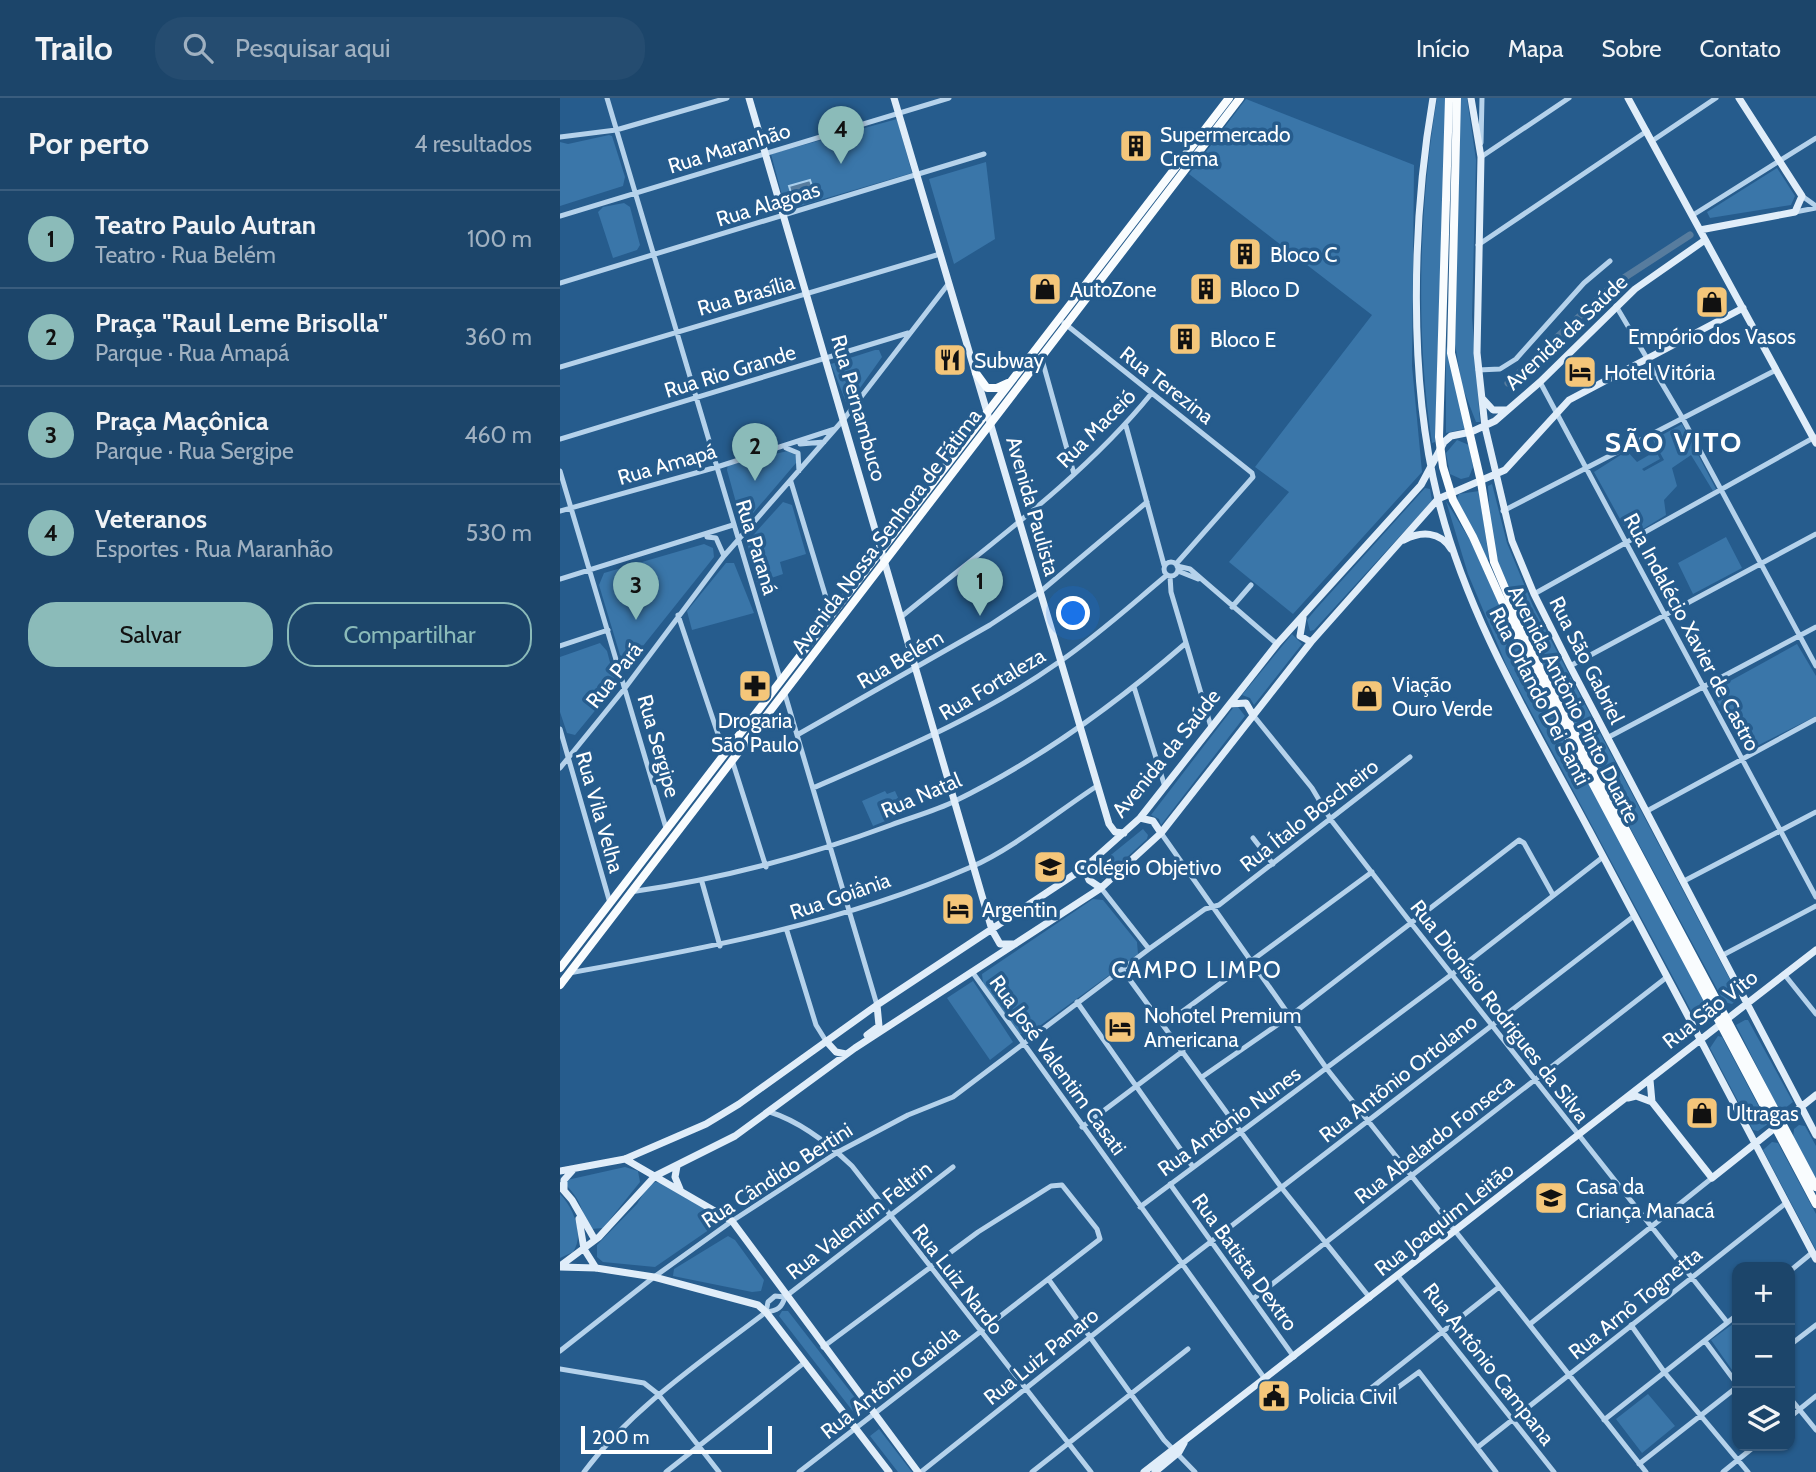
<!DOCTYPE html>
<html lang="pt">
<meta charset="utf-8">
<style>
:root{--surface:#1c456a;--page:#254c70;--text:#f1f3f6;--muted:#a0b1c1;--line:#3a5d7e;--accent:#8bbbb9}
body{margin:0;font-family:Cabin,sans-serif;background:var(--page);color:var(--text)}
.controls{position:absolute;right:21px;bottom:21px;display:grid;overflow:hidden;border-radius:14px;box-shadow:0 2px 5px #0004}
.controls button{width:63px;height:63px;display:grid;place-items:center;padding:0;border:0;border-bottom:2px solid var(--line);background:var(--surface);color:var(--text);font:35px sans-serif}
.scale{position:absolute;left:21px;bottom:18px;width:191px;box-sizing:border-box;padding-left:7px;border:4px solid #fff;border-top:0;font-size:19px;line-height:24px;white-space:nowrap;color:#fff;-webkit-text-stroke:5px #265c8d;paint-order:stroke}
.you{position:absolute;left:514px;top:516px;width:24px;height:24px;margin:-18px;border:5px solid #fff;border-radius:50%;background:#1a73e8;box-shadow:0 0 0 10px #1a73e833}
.badge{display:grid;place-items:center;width:46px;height:46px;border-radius:50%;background:var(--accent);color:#111;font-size:23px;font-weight:700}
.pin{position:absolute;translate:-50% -58px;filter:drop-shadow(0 2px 4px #0008)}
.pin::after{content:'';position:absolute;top:37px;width:24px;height:21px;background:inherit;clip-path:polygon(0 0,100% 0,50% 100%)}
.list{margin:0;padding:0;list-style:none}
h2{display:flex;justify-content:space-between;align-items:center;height:91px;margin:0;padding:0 28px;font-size:30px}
h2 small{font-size:23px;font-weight:400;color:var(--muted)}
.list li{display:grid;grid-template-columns:46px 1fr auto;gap:21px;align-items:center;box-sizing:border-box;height:98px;padding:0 28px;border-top:2px solid var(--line)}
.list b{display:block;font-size:26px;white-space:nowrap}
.list p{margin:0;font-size:23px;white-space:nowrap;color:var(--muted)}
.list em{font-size:23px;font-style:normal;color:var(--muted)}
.actions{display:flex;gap:14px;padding:21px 28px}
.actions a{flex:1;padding:16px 0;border:2px solid var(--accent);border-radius:28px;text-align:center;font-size:24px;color:var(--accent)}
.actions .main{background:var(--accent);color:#111}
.icon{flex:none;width:38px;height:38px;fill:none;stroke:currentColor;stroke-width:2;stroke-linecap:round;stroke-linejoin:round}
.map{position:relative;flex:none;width:1256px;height:1374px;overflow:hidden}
header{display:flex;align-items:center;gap:42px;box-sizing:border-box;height:98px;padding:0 35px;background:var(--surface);border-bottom:2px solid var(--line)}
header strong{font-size:33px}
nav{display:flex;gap:38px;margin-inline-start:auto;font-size:24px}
.search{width:490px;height:63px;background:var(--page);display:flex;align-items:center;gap:18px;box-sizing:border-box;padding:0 24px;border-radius:28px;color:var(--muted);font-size:26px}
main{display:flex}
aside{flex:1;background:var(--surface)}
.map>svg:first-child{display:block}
.green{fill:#3a76a9}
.water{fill:#577c9e;stroke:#a9ceeb;stroke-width:2}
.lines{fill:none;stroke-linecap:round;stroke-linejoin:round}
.canal{stroke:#577c9e;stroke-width:7}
.street{stroke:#b5d2eb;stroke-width:5}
.secondary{stroke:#e0edf9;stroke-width:7}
.primary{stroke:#f9fcfe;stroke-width:8}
.labels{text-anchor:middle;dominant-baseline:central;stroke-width:7;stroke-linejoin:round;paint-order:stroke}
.poi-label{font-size:21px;fill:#fff;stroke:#265c8d;text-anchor:start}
.street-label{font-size:21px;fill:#fff;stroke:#265c8d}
.neighbourhood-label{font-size:23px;letter-spacing:2px;fill:#fff;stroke:#265c8d}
.district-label{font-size:28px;font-weight:bold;letter-spacing:2px;fill:#fff;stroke:#265c8d}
</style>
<header>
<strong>Trailo</strong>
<div class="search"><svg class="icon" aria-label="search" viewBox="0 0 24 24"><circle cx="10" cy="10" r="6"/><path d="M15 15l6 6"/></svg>Pesquisar aqui</div>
<nav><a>Início</a><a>Mapa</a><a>Sobre</a><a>Contato</a></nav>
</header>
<main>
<aside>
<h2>Por perto<small>4 resultados</small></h2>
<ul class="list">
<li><span class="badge">1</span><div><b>Teatro Paulo Autran</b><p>Teatro · Rua Belém</p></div><em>100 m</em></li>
<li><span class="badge">2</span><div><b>Praça &quot;Raul Leme Brisolla&quot;</b><p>Parque · Rua Amapá</p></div><em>360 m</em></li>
<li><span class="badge">3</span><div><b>Praça Maçônica</b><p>Parque · Rua Sergipe</p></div><em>460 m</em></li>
<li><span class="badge">4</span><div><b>Veteranos</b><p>Esportes · Rua Maranhão</p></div><em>530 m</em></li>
</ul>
<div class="actions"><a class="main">Salvar</a><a>Compartilhar</a></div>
</aside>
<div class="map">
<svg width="1256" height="1374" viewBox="0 0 1256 1374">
<rect width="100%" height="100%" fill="#265c8d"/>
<path class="green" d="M877,0H886L875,344L872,345C855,235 859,109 877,0Z
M900,0H907L916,62L912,219L920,324H916L902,288L895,246Z
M686,1L854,67L852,268L862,374L733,516L669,464L729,394L695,369L812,217L629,76Z
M337,21L352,75L226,112L211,56Z
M49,37L52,38L65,79L63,88L0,108V44L8,46Z
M426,64L435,141L394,166L369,81Z
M1217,70L1235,98L1231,107L1150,120L1147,114Z
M64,105L70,109L80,147L77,152L53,160L38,114L43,109Z
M886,248L906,328L904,331L886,335Z
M315,252H319L322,259L290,304H286L271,266Z
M1122,326L1156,391L1153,393L1131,357L1112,370L1117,388L1104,402L1106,417L1070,439L1034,374L1067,353L1077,364L1096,353L1100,361L1082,371L1084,373L1104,362L1093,342Z
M897,342L909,347L913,369L909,379L901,381L890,376L886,355Z
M228,353L237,358L236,365L188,421L180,419L167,372L168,366Z
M932,386L947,445L973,508L1177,895V902L1172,906L1164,904L977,557L941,477L931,434L928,388Z
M865,390L870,391L872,403L754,532L750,533L747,522L756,511Z
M919,393L929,461L927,462L897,401L899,396Z
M886,403L910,442L971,577L1151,914L1150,925L1144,929L1137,924L947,569L908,476Z
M223,404L232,407L246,456L220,464L223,476L197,485L187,444Z
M1166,439L1182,470L1133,496L1118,465Z
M144,446L153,450L154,459L71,563L60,557L39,487L44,475Z
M166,465H174L194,515L132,532L127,513Z
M732,536L742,546L694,607L690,600L682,597Z
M40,545L47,553L56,587L15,637L7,635L0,614V559Z
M1237,546L1256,578V618L1185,654L1152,593Z
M678,609L685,618L601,727L599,721L591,717L673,610Z
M325,693L327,696L335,693L345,715L313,728L302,703Z
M583,731L588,737L587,741L543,781L537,778L536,769Z
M533,801L543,802L577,844L578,856L470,935L460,936L423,885L422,876Z
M413,883L453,944L430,962L387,900Z
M1185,922H1188L1233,1004L1220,1014L1176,927Z
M1158,938L1162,939L1208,1026L1198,1033L1193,1032L1150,950Z
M1239,1027L1245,1028L1256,1048V1083L1233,1040L1234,1031Z
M1212,1044L1218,1045L1256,1116V1152L1203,1052Z
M65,1069L78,1073L80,1084L43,1130L31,1131C20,1115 25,1107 7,1088V1082Z
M95,1084L102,1085L157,1118L156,1127L95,1169L43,1164L37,1159V1147L77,1106L88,1088Z
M0,1096C13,1109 25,1137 13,1154L0,1160Z
M168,1138L175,1142L204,1182L201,1193L192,1194L113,1178L114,1171Z
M222,1213H228L303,1310L300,1316H295L219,1218Z
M1177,1223V1279L1151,1242Z
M1088,1296L1115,1328L1082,1355L1056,1321Z
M319,1331L352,1374H338L310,1338Z"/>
<path class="water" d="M250,82L254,94L233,101L229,88Z"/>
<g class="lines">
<path class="canal" d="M948,285L1053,187L1130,137"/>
<path class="street" d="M47,0L221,584
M0,39L56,32L167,0
M1092,43L1156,0
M921,45L922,0
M921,59L1009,0
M1242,98L1256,108
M1235,114L1256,110
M1133,117L1256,40
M0,118L389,0
M918,147L1087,33
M0,185L424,56
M1056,208L1123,321L1256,568
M504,225L692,375L693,379L616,466
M481,258L514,376
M0,269L380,156
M918,272L940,271L956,261L1024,185L1050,163
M980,284L1256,799
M566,328L604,467
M0,341L348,235
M240,346L264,344
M226,350L238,355L239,373
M0,373L106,730
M231,384L271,516
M0,413L157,369L275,331
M943,413L1216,272
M147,439L156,440L164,458
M604 471a7 7 0 1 1 14 0a7 7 0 1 1-14 0Z
M617,468L630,471L717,546
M618,473L638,481
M610,478L611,494L651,629
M0,481L173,427
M974,496L1255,339
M672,509L691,487
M118,517L164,654
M341,519C426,449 522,381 591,296
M0,548L48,532
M1010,568L1256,436
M574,589L605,689
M224,593L317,907
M693,617L752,690L771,722L851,825L1167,1224
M0,631L50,805
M237,637L430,527L480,494L587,404
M1047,640L1256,529
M172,662L206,769
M0,670L65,590L164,458L284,321L389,185
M253,690C338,653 423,618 499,564C537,538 572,506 607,477
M1087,713L1256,621
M601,735L767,971L1086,1374
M693,740L713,766
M1124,783L1256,714
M142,784L160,848
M541,790L589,851
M70,794C161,781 245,759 331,727C352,719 375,713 395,703C479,662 557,605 626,545
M227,833L256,927L266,943
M1163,857L1256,808
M562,871L721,1089L810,1200
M9,875C147,850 283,825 411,769C451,752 500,712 537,688
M413,875L705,1281
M1224,876L1256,916
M517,904L633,1069
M604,927L812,774
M642,979L730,918L959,742L964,745L993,797
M210,1014C241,1024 268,1045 292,1068L531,1374
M522,1029L623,953
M610,1086L734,1259
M580,1109L891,877L1043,759
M1230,1173L1253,1154
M838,1178L994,1374
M489,1182L604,1342L635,1374
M693,1201L1107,879
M206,1214L208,1204L215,1198L225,1199
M970,1226L1152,1080
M1071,1227L1105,1275L1188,1374
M1145,1243L1177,1286
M1230,1247L1256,1227
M0,1253L94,1179L172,1123L278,1054L348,1017L393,999L589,851L645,811L659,807L850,659
M0,1271L84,1285L98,1296L159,1374
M1230,1300L1256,1332
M822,1301L859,1274L936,1374
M791,1306L939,1189
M1230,1319L1256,1298
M1044,1322L1177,1217
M918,1349L1226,1105
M1079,1366L1177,1289
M24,1374C73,1309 142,1263 206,1214C218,1213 222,1209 225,1199L393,1069
M106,1374L245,1264
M239,1374L540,1141L537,1131L502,1087L491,1088L418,1134L263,1249
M361,1374L622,1166L1074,818
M472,1374L628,1251
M1163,1374L1195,1348"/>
<path class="secondary" d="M189,0L432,832L440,846H455
M334,0L549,726L555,734L564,735
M873,0C852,121 848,281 878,401C907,519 972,625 1029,732C1105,875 1181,1017 1256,1161
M911,0L921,59L917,255L925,329L952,443L974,496L1010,568L1256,1037
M1068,0L1256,345
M1140,132L1235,114L1242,98L1179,0
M922,300L933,312H947
M844,442C861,433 880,433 891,451
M743,520L740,538L751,544
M670,606L686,605L693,617
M580,720L593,723L601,735
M524,770L529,782L541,790
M307,937L319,928L317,907
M266,943L276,954L286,956
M1090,982L1092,1004
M1068,1000L1076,998L1092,1004L1152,1080L1256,997
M65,1061L172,1123L358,1374
M117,1068L115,1079L120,1091
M0,1073L65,1061L146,1026L179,1006L317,907L524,770L580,720L717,546L861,387L884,344L891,338L911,334L935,323L980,284L1075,191L1145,142
M0,1088L12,1102L35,1142
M4,1091V1082L12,1073
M19,1121L24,1151L36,1170
M0,1168L39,1139L95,1078L175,1038L295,950L541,790L601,735L751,544L878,401L945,372L1009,302L1183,210
M0,1169L36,1170L94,1179L198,1207L206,1214L329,1374
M584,1374L1256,852
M595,1374L619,1354L624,1345"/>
<path class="primary" d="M889,0L879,339L883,369L893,402L913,439L974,575L1256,1106
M897,0L891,255L921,384L934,464L974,559L1256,1089
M416,275L427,290H437L448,285
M0,870L669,0
M0,887L680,0"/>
</g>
<defs>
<symbol id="building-square" viewBox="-11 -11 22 22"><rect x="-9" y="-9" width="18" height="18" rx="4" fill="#f4c67a" stroke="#265c8d"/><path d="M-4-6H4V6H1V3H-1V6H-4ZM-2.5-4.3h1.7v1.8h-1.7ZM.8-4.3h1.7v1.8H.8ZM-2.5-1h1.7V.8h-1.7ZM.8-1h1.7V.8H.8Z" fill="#111"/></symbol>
<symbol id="shop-square" viewBox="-11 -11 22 22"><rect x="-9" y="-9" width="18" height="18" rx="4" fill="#f4c67a" stroke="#265c8d"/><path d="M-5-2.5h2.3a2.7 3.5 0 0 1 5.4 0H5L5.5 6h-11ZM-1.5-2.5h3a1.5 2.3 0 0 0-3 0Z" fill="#111"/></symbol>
<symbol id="restaurant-square" viewBox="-11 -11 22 22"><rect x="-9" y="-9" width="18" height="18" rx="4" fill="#f4c67a" stroke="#265c8d"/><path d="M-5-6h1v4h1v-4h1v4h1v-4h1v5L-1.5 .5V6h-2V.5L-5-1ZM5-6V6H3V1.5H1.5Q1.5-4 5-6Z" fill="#111"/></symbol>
<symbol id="hotel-square" viewBox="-11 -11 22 22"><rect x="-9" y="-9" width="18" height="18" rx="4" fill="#f4c67a" stroke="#265c8d"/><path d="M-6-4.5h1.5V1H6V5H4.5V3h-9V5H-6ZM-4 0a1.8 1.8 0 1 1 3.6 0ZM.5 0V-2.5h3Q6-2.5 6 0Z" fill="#111"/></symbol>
<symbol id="pharmacy-square" viewBox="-11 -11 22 22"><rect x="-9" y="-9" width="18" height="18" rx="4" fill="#f4c67a" stroke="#265c8d"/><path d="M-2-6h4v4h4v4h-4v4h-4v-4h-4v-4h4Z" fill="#111"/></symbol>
<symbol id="school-square" viewBox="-11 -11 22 22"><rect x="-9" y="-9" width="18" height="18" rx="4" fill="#f4c67a" stroke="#265c8d"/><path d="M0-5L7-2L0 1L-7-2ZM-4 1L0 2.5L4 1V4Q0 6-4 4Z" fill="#111"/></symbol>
<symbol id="civic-square" viewBox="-11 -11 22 22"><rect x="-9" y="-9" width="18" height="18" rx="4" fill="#f4c67a" stroke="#265c8d"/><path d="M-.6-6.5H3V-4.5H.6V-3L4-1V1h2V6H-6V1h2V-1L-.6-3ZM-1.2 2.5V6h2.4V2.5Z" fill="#111"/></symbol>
</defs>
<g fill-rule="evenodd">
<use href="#building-square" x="557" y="29" width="38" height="38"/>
<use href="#building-square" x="666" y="137" width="38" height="38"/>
<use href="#shop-square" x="466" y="172" width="38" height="38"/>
<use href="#building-square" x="627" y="172" width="38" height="38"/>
<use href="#shop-square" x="1133" y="185" width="38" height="38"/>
<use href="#building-square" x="606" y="222" width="38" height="38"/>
<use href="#restaurant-square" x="371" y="243" width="38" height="38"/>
<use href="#hotel-square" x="1001" y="255" width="38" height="38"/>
<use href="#pharmacy-square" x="176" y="569" width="38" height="38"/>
<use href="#shop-square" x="788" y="579" width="38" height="38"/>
<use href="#school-square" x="471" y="750" width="38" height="38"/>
<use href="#hotel-square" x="379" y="792" width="38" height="38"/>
<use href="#hotel-square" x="541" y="910" width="38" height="38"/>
<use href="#shop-square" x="1123" y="996" width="38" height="38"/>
<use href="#school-square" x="972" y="1081" width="38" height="38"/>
<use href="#civic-square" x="695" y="1279" width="38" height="38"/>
</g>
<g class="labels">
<g class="poi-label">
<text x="600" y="36">Supermercado<tspan x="600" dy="24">Crema</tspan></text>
<text x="710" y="156">Bloco C</text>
<text x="510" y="191">AutoZone</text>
<text x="670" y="191">Bloco D</text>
<text x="1152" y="238" text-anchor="middle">Empório dos Vasos</text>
<text x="650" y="241">Bloco E</text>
<text x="414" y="262">Subway</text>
<text x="1044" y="274">Hotel Vitória</text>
<text x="832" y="586">Viação<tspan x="832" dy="24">Ouro Verde</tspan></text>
<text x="195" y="622" text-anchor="middle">Drogaria<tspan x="195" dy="24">São Paulo</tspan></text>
<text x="514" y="769">Colégio Objetivo</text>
<text x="422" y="811">Argentin</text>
<text x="584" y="917">Nohotel Premium<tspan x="584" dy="24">Americana</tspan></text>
<text x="1166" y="1015">Ultragas</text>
<text x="1016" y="1088">Casa da<tspan x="1016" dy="24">Criança Manacá</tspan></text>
<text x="738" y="1298">Policia Civil</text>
</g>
<g class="street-label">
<text transform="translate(169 50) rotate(-17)">Rua Maranhão</text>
<text transform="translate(208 106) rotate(-17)">Rua Alagoas</text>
<text transform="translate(186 197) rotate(-16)">Rua Brasília</text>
<text transform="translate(1006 234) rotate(-43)">Avenida da Saúde</text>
<text transform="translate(170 273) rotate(-17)">Rua Rio Grande</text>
<text transform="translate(607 287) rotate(38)">Rua Terezina</text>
<text transform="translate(299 310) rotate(74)">Rua Pernambuco</text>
<text transform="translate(536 330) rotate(-45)">Rua Maceió</text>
<text transform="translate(107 366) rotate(-16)">Rua Amapá</text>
<text transform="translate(473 408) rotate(74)">Avenida Paulista</text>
<text transform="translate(326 433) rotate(-53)">Avenida Nossa Senhora de Fátima</text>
<text transform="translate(197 449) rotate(73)">Rua Paraná</text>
<text transform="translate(1132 534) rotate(62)">Rua Indalécio Xavier de Castro</text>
<text transform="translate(340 561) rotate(-30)">Rua Belém</text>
<text transform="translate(1027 562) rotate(63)">Rua São Gabriel</text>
<text transform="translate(54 577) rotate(-52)">Rua Pará</text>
<text transform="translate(432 586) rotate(-31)">Rua Fortaleza</text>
<text transform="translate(980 598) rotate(63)">Rua Orlando Dei Santi</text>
<text transform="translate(1014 606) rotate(63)">Avenida Antônio Pinto Duarte</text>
<text transform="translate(99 648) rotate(74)">Rua Sergipe</text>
<text transform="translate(606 655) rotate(-51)">Avenida da Saúde</text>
<text transform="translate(361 697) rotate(-23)">Rua Natal</text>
<text transform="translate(40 714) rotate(74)">Rua Vila Velha</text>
<text transform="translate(749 717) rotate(-38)">Rua Ítalo Boscheiro</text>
<text transform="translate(280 798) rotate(-19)">Rua Goiânia</text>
<text transform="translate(1150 911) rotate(-38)">Rua São Vito</text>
<text transform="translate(940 913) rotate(52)">Rua Dionísio Rodrigues da Silva</text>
<text transform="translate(498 967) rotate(54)">Rua José Valentim Casati</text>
<text transform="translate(838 980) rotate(-38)">Rua Antônio Ortolano</text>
<text transform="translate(669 1023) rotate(-36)">Rua Antônio Nunes</text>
<text transform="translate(874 1041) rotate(-38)">Rua Abelardo Fonseca</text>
<text transform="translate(217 1077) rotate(-33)">Rua Cândido Bertini</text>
<text transform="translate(884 1121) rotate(-38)">Rua Joaquim Leitão</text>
<text transform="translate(299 1122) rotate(-38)">Rua Valentim Feltrin</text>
<text transform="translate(685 1164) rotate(54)">Rua Batista Dextro</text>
<text transform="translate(398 1181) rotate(52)">Rua Luiz Nardo</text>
<text transform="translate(1075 1205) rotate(-39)">Rua Arnô Tognetta</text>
<text transform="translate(481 1258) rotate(-39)">Rua Luiz Panaro</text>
<text transform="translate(929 1266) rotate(52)">Rua Antônio Campana</text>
<text transform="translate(330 1284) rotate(-38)">Rua Antônio Gaiola</text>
</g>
<g class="neighbourhood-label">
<text x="637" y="872">CAMPO LIMPO</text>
</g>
<g class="district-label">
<text x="1114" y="344">SÃO VITO</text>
</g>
</g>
</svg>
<div class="controls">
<button>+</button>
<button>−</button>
<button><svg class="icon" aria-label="layers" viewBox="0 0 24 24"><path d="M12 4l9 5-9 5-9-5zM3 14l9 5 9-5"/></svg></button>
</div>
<div class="scale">200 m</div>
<div class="you"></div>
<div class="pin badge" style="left:420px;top:518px">1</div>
<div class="pin badge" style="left:195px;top:383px">2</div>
<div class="pin badge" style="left:76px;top:522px">3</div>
<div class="pin badge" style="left:281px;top:66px">4</div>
</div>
</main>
